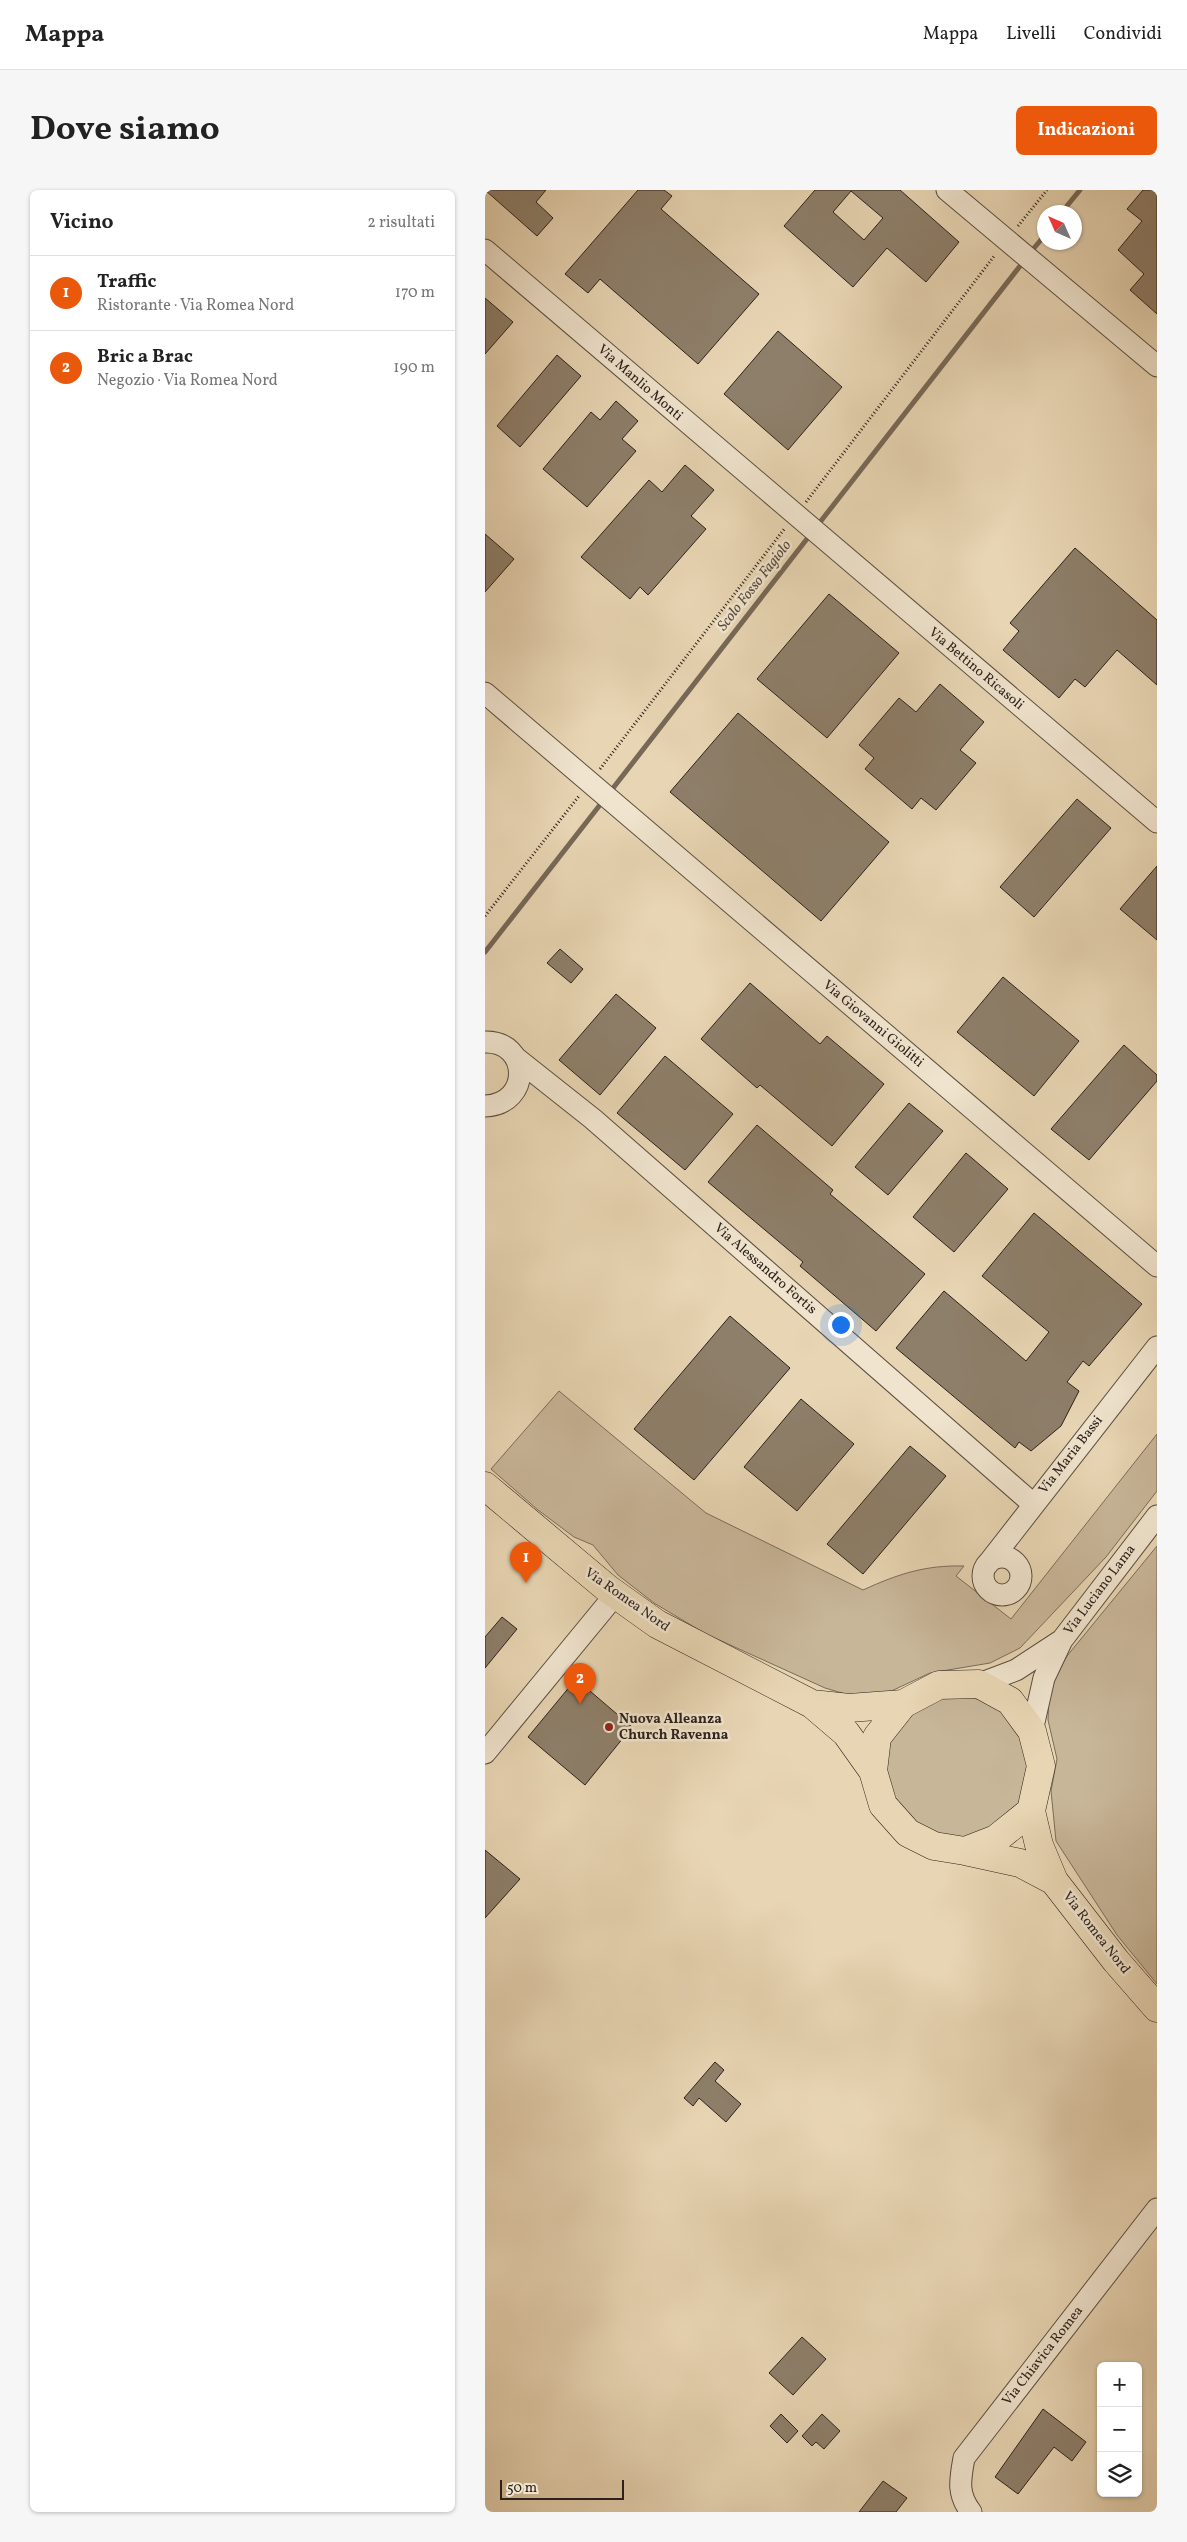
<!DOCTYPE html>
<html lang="it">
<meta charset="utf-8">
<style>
:root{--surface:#fff;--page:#f6f6f6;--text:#222;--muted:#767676;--line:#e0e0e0;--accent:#ea580c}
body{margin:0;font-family:Vollkorn,serif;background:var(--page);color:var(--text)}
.controls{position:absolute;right:15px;bottom:15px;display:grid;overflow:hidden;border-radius:8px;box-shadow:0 1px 4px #0004}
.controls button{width:45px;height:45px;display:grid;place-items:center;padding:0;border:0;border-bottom:1px solid var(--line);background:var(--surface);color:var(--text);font:25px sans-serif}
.compass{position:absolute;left:552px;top:15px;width:45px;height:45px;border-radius:50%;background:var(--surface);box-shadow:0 1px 4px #0004;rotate:315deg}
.scale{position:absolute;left:15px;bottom:12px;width:124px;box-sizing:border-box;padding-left:5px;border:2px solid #2d211b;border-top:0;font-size:14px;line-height:18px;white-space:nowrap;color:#2d211b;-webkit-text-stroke:4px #f0e4ce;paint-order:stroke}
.you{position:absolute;left:355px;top:1134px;width:18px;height:18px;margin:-12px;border:4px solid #fff;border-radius:50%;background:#1a73e8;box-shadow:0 0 0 8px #1a73e833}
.badge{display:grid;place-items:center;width:32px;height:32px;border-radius:50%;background:var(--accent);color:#fff;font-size:16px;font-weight:700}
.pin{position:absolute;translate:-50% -41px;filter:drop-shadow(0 1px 2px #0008)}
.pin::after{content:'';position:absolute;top:26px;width:18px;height:15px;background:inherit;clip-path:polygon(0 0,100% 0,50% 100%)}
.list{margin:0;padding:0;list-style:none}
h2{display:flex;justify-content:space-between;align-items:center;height:65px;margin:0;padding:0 20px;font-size:21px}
h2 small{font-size:16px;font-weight:400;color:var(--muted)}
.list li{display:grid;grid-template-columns:32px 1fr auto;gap:15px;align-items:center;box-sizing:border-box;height:75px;padding:0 20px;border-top:1px solid var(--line)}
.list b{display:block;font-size:19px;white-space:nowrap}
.list p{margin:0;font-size:16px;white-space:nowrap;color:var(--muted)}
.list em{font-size:16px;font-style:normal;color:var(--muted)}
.icon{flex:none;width:28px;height:28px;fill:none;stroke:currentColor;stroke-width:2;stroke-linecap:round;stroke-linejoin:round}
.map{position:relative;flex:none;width:672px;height:2322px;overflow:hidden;border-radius:8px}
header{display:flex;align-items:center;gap:30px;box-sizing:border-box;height:70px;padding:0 25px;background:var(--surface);border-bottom:1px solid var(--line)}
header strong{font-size:24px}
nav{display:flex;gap:28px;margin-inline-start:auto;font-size:18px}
.intro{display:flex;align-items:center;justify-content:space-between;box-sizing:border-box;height:120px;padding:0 30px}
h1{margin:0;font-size:35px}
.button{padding:12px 22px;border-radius:8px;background:var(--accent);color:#fff;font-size:18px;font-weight:700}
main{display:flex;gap:30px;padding:0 30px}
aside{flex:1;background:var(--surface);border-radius:8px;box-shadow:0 1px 4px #0004}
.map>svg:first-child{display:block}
.green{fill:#c8b699;stroke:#7a6c5a}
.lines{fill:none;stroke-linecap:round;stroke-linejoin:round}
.stream{stroke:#776857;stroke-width:5}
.building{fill:#8e7f6a;stroke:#2d211b;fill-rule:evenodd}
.minor-casing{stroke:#5c4e41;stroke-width:23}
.major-casing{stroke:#2d211b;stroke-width:29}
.path{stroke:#2d211b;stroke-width:3;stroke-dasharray:1 2.5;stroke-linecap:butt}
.minor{stroke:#f0e4ce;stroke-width:21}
.major{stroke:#e8d5b3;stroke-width:28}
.poi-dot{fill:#8f2418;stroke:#f0e4ce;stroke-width:2}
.labels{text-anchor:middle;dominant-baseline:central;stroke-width:5;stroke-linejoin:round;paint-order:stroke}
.street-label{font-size:14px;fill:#2d211b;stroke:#f0e4ce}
.poi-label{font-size:14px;font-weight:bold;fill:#2d211b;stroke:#f0e4ce;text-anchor:start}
.water-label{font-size:15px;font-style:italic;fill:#584b3e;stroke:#f0e4ce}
</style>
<header>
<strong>Mappa</strong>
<nav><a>Mappa</a><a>Livelli</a><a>Condividi</a></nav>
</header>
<div class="intro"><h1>Dove siamo</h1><a class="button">Indicazioni</a></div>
<main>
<aside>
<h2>Vicino<small>2 risultati</small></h2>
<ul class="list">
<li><span class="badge">1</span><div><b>Traffic</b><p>Ristorante · Via Romea Nord</p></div><em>170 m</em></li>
<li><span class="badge">2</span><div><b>Bric a Brac</b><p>Negozio · Via Romea Nord</p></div><em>190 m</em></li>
</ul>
</aside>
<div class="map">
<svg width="672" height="2322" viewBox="0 0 672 2322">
<rect width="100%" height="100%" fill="#e8d5b3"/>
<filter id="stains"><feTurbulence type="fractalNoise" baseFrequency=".004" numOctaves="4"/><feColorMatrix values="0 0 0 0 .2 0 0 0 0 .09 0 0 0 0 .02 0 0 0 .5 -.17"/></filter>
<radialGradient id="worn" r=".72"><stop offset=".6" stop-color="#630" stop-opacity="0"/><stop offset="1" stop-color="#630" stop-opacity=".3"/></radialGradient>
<path class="green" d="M74,1201L221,1323L378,1400C413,1384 440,1375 479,1376L471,1386L526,1429L672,1244V1301L621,1367L535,1458L505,1473L445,1483L402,1503L367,1506L340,1498L221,1444L169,1413L133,1385L108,1355L89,1347L53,1320L6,1279Z
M672,1356V1794L632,1745L571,1651L566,1601L572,1569L563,1530L564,1499L582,1466Z
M401 1577a71 71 0 1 1 142 0a71 71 0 1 1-142 0Z"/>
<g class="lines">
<path class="stream" d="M577,22L595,0
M544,64L560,45
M332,336L539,71
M125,602L325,345
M0,762L118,611"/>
</g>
<path class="building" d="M0,0H61L51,12L68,28L52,46Z
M153,0H179L187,6L176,19L274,104L213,174L115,89L103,103L80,84Z
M330,0H415L474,52L441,92L402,58L368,97L299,36ZM366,1L398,28L379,50L348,22Z
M658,0H672V124L645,100L659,84L633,60L657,31L642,19Z
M0,108L28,132L0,164Z
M293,141L357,197L303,260L239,204Z
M72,165L96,186L35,257L12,236Z
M131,211L153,231L137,249L151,261L102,317L58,279L106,222L115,230Z
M200,275L229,300L206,326L221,339L163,405L155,397L145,409L96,367L164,290L177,302Z
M0,344L29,369L0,402Z
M590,358L672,430V495L632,460L600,497L590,489L574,508L518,460L534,441L525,433Z
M344,404L414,463L342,548L272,489Z
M455,494L499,532L475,560L491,573L451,620L436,608L427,619L380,579L389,568L374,555L414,508L431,522Z
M253,523L404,652L336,731L185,602Z
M592,609L626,638L549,727L515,697Z
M672,676V750L635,719Z
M75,759L98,779L86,793L62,773Z
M518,787L594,851L549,906L472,842Z
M265,793L335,854L342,846L399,894L347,956L275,895L272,898L216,849Z
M131,804L171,838L115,905L74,870Z
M639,855L672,885V891L604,970L566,939Z
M180,866L248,924L200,980L132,923Z
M424,913L458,941L403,1005L370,977Z
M272,935L348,1000L345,1004L440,1084L391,1141L315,1076L318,1072L223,992Z
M481,963L523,999L469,1062L428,1027Z
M549,1023L657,1114L604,1176L598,1171L582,1192L594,1201L576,1236L546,1261L534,1252L530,1258L411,1158L459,1101L541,1171L564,1142L497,1086Z
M245,1126L305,1178L209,1290L149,1239Z
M316,1209L369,1254L312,1321L259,1277Z
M425,1256L461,1286L378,1384L342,1354Z
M17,1427L32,1439L0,1478V1447Z
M91,1489L147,1537L100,1595L43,1547Z
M0,1660L35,1689L0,1728Z
M230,1872L239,1880L230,1891L256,1914L241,1932L214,1908L208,1916L199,1908Z
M317,2147L341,2169L308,2205L284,2183Z
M558,2219L601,2252L587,2271L569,2257L533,2304L510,2287Z
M296,2224L313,2241L302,2253L285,2236Z
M337,2224L355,2241L339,2259L331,2252L327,2256L317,2246Z
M398,2291L422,2308L411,2322H374Z"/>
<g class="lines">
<defs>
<path id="minor" d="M462,0L672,176
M0,60L672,632
M0,503L672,1076
M0,852C45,851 47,914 0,916
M31,868L108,929L548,1314
M498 1386a19 19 0 1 1 38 0a19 19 0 1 1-38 0Z
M502,1375L672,1157
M494,1494L531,1480L577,1450
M547,1541L559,1488L577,1450L672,1326
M0,1563L130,1405
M486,2322C472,2304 475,2290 479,2268L672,2019"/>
<path id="major" d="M0,1296L123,1399L172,1434L327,1514L361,1543L388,1581
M494,1494L525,1511L547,1541L556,1576L546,1621L511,1649L480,1661L449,1656L423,1643L398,1615L388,1581L392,1547L418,1514L454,1495Z
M327,1514L364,1518L418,1514
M546,1621L554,1655L569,1691L631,1771L672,1818
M480,1661L535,1673L569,1691"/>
</defs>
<use href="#minor" class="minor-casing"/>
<use href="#major" class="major-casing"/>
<path class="path" d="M533,36L562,0
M321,312L510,65
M115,579L300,338
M0,726L94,606"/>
<use href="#minor" class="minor"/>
<use href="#major" class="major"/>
</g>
<circle class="poi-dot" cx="124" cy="1537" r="5"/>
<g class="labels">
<g class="street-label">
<text transform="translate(155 193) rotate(41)">Via Manlio Monti</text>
<text transform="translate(491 479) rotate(40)">Via Bettino Ricasoli</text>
<text transform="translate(388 834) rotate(40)">Via Giovanni Giolitti</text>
<text transform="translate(280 1079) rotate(41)">Via Alessandro Fortis</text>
<text transform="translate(586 1265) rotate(-52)">Via Maria Bassi</text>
<text transform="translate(615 1400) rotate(-53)">Via Luciano Lama</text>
<text transform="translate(142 1410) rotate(35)">Via Romea Nord</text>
<text transform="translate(611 1743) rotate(52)">Via Romea Nord</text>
<text transform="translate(558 2166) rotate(-52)">Via Chiavica Romea</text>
</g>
<g class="poi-label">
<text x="134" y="1529">Nuova Alleanza<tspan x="134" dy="16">Church Ravenna</tspan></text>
</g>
<g class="water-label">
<text transform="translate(270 396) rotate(-52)">Scolo Fosso Fagiolo</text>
</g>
</g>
<rect width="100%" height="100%" filter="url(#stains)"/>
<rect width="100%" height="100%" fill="url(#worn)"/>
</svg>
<div class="controls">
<button>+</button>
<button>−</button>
<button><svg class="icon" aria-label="layers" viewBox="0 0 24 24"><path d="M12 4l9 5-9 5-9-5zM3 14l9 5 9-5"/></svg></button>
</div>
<svg class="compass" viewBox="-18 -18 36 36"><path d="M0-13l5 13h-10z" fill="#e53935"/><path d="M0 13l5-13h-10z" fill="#767676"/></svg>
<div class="scale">50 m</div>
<div class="you"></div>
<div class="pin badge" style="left:41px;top:1393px">1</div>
<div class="pin badge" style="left:95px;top:1514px">2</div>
</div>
</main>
